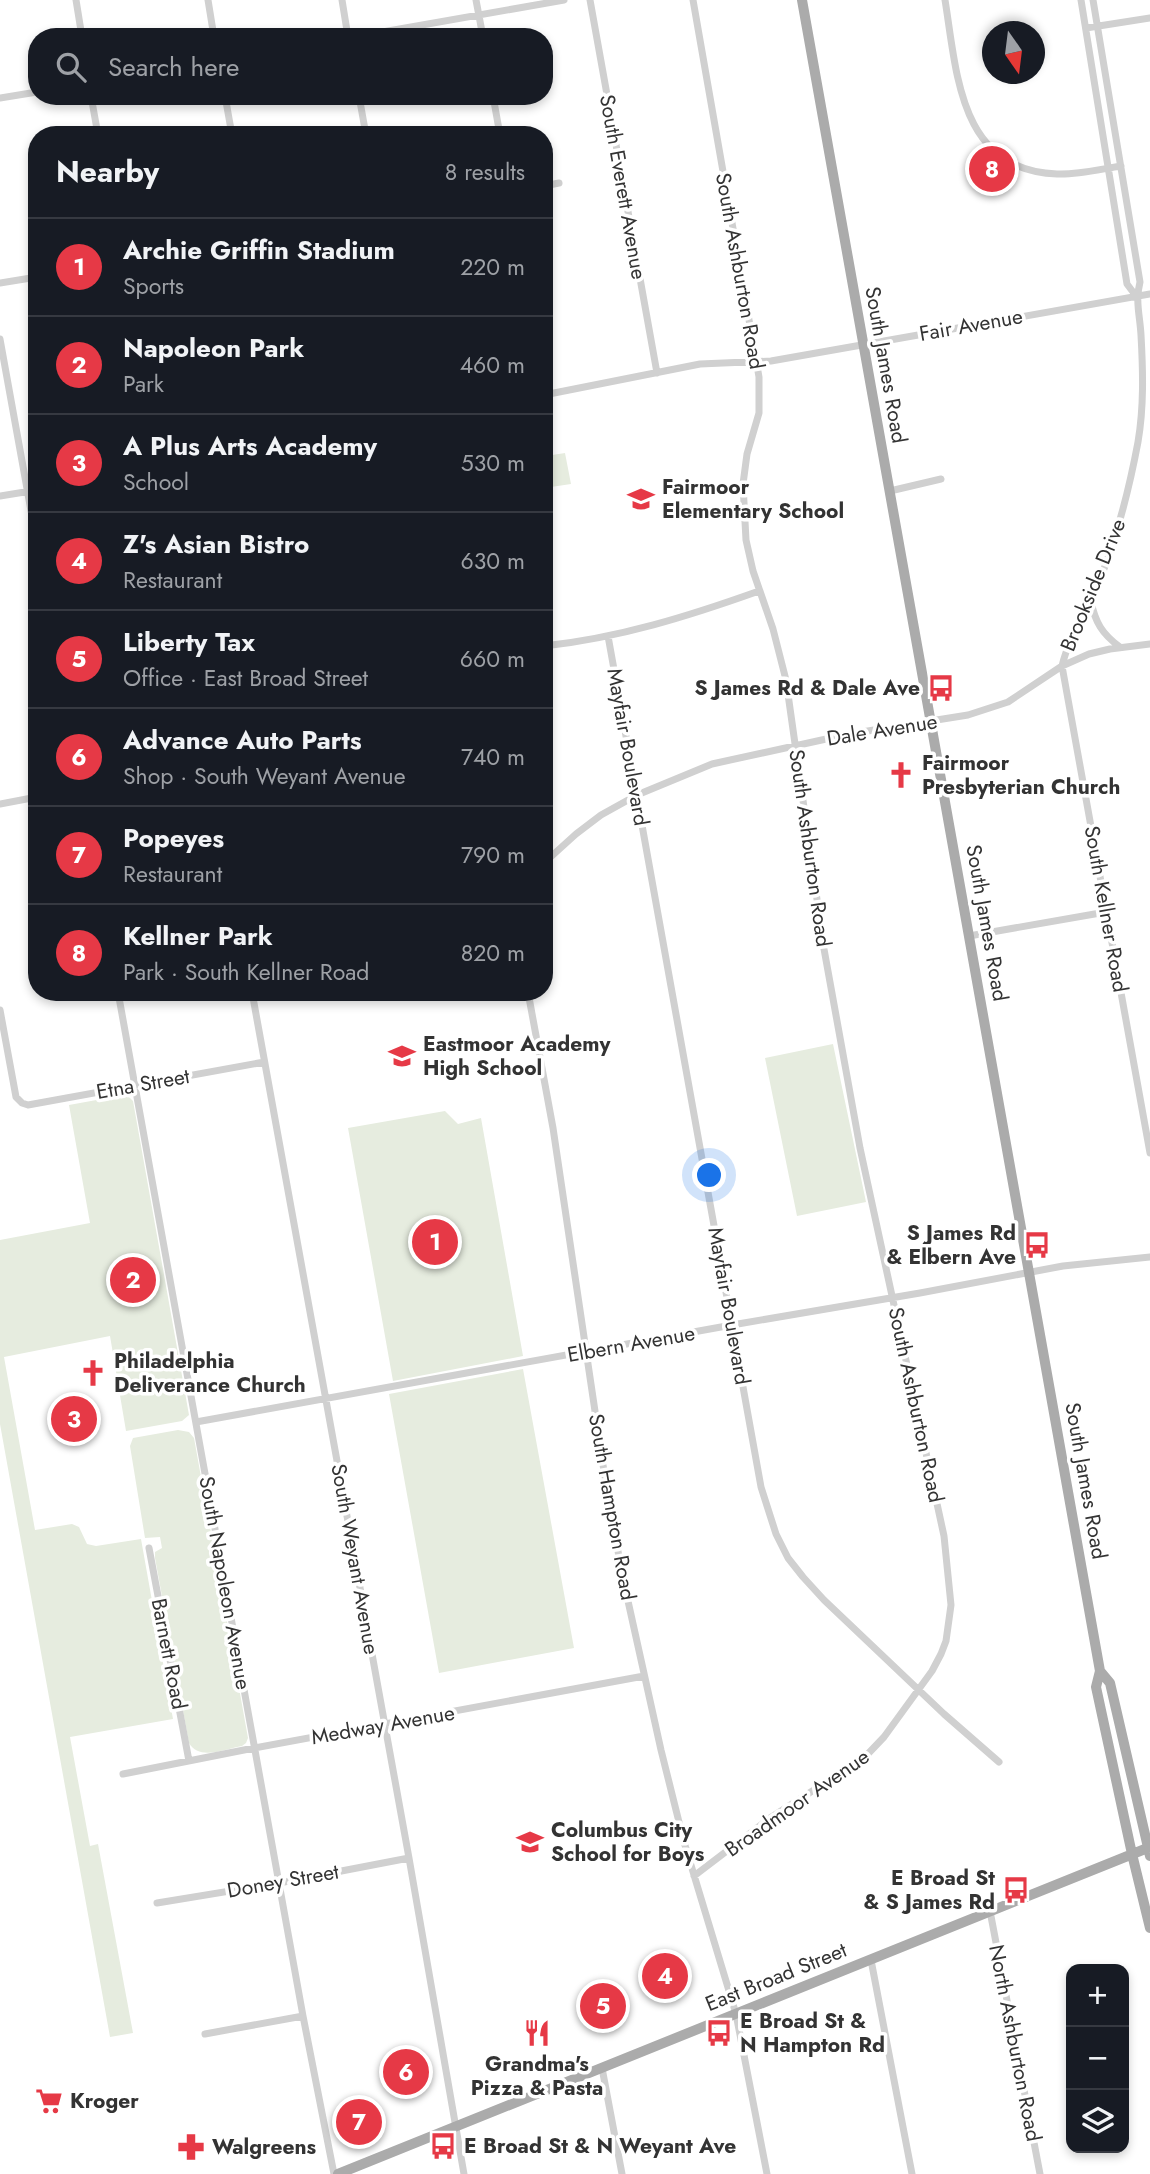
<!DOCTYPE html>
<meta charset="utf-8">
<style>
:root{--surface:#171b24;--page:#20242c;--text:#f1f3f6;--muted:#9ea1a6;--line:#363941;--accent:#e63946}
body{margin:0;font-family:Jost,sans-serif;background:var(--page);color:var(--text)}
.controls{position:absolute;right:21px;bottom:21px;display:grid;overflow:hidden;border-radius:14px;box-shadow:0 4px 10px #0003}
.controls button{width:63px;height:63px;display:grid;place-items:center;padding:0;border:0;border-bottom:2px solid var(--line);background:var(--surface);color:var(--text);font:35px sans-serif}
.compass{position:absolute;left:982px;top:21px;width:63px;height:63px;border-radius:50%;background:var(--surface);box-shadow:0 4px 10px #0003;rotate:166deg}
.you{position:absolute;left:710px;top:1176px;width:24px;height:24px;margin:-18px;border:5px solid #fff;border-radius:50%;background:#1a73e8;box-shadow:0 0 0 10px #1a73e833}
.badge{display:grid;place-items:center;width:46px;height:46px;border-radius:50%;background:var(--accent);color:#fff;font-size:23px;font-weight:700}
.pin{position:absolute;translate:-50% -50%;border:4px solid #fff;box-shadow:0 2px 7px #0006}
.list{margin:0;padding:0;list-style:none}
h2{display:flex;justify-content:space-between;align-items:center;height:91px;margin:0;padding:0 28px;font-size:30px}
h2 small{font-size:23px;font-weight:400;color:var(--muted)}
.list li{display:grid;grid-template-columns:46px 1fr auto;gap:21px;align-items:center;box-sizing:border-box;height:98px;padding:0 28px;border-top:2px solid var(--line)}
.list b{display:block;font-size:26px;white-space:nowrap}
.list p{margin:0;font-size:23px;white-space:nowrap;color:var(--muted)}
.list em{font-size:23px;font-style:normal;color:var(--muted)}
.icon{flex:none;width:38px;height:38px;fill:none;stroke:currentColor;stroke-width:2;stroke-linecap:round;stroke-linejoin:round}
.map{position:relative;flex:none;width:1150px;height:2174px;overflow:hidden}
.search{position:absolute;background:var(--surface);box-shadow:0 4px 10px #0003;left:28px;top:28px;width:525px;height:77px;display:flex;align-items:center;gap:18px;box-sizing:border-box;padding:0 24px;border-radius:28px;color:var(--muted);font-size:26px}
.panel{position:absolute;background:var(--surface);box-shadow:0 4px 10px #0003;left:28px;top:126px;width:525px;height:875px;border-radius:28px}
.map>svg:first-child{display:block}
.green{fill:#e6ecdf}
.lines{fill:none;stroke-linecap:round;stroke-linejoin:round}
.street{stroke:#d0d0d0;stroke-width:7}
.primary{stroke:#ababab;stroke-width:10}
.labels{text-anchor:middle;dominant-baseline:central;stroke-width:7;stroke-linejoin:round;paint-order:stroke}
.street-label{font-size:21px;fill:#333;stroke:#fff}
.poi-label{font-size:21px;font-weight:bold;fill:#333;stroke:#fff;text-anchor:start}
</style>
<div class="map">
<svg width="1150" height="2174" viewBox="0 0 1150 2174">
<rect width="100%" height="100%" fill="#fff"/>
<path class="green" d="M980,152C990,152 1008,165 1012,174L1010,182L996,188C978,185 964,166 980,152Z
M565,453L571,484L551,487L546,456Z
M833,1044L866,1202L797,1216L765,1058Z
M124,1095L128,1096L133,1101L189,1415L182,1421L126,1431L110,1336L4,1357L35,1530L72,1524L79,1527L87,1544L96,1546L141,1539L173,1719L70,1737L90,1846L98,1844L133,2033L110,2037L0,1424V1240L90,1223L69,1105Z
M445,1111L458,1124L481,1118L523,1356L393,1381L348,1128Z
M523,1369L574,1648L439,1673L389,1394Z
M178,1430L189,1432L194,1438L248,1738L246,1743L242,1746C225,1749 199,1761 189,1743L155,1558V1552L162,1548L160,1537L145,1538L130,1446L133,1438Z"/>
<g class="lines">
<path class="street" d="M76,0L82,37
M208,0L214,37
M342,0L348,37
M476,0L483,37
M590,0L657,373
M693,0L759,377V413L747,454L743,484L746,540L753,571L773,629L786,680L824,949L860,1148L944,1536L951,1605L946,1641L941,1654L932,1671L884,1737L864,1758L770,1818L694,1876
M945,0C957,73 959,171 1057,174C1078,175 1101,169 1121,166
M1081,0L1127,284L1136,296
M1093,0L1140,282C1135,301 1140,316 1141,335C1143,371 1144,407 1138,442C1129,490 1117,537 1099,582C1087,610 1069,636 1062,666L1150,1153
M1086,28L1150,18
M354,37L564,0
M91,96L98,135
M225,96L232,135
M359,96L366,135
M493,96L500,135
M0,98L37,92
M544,186L559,183
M0,283L37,277
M0,339L37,544
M544,395L700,364L771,361L1150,294
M890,491L941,479
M0,496L37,490
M1091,601C1095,622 1102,634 1120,647
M608,636L761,1487L776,1534L788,1558L803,1577L824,1600L944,1714L999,1762
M544,646C619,638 689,616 759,591
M0,804L37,797
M544,863L576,834L601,815L637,795L712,764L849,734L968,715L1008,702L1062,666L1089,654L1110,649L1150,644
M969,936L1106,912
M118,992L303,2016L334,2174
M252,992L409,1858L464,2174
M528,992L553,1128L603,1465L622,1574L661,1750L684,1842L736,2014L767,2174
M0,1010L16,1097L22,1103L28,1105L264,1062
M196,1422L732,1325L920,1293L1063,1266L1150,1257
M149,1548L189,1761
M123,1774L254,1748L644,1676
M157,1903L279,1883L409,1858
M990,1911L1040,2174
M871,1960L912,2174
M205,2034L303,2016
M602,2068L622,2174"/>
<path class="primary" d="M802,0L1100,1671L1110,1683L1150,1856
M1100,1671L1096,1687L1132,1854L1150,1928
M338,2174L1150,1847"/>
</g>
<defs>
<symbol id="school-bare" viewBox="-9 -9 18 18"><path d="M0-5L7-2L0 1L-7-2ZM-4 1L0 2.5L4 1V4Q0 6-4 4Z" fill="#e63946" stroke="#fff" stroke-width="2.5" paint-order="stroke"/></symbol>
<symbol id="bus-bare" viewBox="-9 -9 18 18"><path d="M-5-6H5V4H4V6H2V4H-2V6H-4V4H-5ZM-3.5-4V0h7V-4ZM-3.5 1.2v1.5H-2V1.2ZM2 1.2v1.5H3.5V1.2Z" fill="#e63946" stroke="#fff" stroke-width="2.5" paint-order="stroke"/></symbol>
<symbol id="church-bare" viewBox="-9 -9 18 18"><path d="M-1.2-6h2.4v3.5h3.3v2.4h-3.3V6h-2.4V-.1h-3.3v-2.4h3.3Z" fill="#e63946" stroke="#fff" stroke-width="2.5" paint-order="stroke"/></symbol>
<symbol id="restaurant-bare" viewBox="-9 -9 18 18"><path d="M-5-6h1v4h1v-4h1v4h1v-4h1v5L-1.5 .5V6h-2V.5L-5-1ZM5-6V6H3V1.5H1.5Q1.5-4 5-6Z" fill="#e63946" stroke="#fff" stroke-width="2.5" paint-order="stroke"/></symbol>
<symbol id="supermarket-bare" viewBox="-9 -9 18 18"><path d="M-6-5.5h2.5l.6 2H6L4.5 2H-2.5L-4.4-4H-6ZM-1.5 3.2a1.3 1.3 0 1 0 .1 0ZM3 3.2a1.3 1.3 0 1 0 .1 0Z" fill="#e63946" stroke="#fff" stroke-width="2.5" paint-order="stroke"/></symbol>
<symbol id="pharmacy-bare" viewBox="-9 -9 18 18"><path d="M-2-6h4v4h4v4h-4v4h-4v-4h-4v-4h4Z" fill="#e63946" stroke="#fff" stroke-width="2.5" paint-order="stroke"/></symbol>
</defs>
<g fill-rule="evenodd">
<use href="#school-bare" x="622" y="480" width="38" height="38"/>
<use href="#bus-bare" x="922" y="669" width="38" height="38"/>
<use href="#church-bare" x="882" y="756" width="38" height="38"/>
<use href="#school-bare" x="383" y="1037" width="38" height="38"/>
<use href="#bus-bare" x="1018" y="1226" width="38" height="38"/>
<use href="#church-bare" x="74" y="1354" width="38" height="38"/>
<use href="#school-bare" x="511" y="1823" width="38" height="38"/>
<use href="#bus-bare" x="997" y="1871" width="38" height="38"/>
<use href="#restaurant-bare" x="518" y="2014" width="38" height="38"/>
<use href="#bus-bare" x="700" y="2014" width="38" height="38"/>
<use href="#supermarket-bare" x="30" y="2082" width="38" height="38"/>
<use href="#bus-bare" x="424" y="2127" width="38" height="38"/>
<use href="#pharmacy-bare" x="172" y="2128" width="38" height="38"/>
</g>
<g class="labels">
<g class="street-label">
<text transform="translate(623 187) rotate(80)">South Everett Avenue</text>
<text transform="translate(740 271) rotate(80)">South Ashburton Road</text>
<text transform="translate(971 325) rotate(-10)">Fair Avenue</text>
<text transform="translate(886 365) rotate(80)">South James Road</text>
<text transform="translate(1093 585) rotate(-68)">Brookside Drive</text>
<text transform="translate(882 730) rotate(-9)">Dale Avenue</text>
<text transform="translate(628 747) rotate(80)">Mayfair Boulevard</text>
<text transform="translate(810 848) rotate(82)">South Ashburton Road</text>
<text transform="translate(1106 909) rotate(80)">South Kellner Road</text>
<text transform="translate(987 923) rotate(80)">South James Road</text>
<text transform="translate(143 1084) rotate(-10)">Etna Street</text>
<text transform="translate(729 1306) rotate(80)">Mayfair Boulevard</text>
<text transform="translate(631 1344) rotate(-10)">Elbern Avenue</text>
<text transform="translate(916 1405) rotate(78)">South Ashburton Road</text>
<text transform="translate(1086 1481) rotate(80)">South James Road</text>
<text transform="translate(612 1507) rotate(80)">South Hampton Road</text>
<text transform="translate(355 1559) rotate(80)">South Weyant Avenue</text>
<text transform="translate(225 1583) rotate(80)">South Napoleon Avenue</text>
<text transform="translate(169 1654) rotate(79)">Barnett Road</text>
<text transform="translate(383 1725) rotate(-10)">Medway Avenue</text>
<text transform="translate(797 1803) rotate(-35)">Broadmoor Avenue</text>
<text transform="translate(283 1881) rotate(-10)">Doney Street</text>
<text transform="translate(776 1977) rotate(-22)">East Broad Street</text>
<text transform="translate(1015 2043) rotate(79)">North Ashburton Road</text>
</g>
<g class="poi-label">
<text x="662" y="487">Fairmoor<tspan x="662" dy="24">Elementary School</tspan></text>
<text x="920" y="688" text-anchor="end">S James Rd &amp; Dale Ave</text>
<text x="922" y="763">Fairmoor<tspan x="922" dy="24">Presbyterian Church</tspan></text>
<text x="423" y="1044">Eastmoor Academy<tspan x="423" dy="24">High School</tspan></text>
<text x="1016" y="1233" text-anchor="end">S James Rd<tspan x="1016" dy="24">&amp; Elbern Ave</tspan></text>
<text x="114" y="1361">Philadelphia<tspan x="114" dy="24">Deliverance Church</tspan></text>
<text x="551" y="1830">Columbus City<tspan x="551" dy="24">School for Boys</tspan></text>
<text x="995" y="1878" text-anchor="end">E Broad St<tspan x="995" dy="24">&amp; S James Rd</tspan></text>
<text x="740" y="2021">E Broad St &amp;<tspan x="740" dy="24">N Hampton Rd</tspan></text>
<text x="537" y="2064" text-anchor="middle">Grandma's<tspan x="537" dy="24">Pizza &amp; Pasta</tspan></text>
<text x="70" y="2101">Kroger</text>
<text x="464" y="2146">E Broad St &amp; N Weyant Ave</text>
<text x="212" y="2147">Walgreens</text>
</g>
</g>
</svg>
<div class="controls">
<button>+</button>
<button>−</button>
<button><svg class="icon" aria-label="layers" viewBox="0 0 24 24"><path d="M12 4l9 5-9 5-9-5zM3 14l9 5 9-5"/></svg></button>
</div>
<svg class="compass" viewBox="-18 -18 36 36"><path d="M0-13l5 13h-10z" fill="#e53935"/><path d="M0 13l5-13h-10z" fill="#9ea1a6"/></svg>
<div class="you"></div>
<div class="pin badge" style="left:435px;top:1242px">1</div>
<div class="pin badge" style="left:133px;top:1280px">2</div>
<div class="pin badge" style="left:74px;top:1419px">3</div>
<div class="pin badge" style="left:665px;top:1976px">4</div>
<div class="pin badge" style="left:603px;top:2006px">5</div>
<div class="pin badge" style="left:406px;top:2072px">6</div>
<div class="pin badge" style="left:359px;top:2122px">7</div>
<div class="pin badge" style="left:992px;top:169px">8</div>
<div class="search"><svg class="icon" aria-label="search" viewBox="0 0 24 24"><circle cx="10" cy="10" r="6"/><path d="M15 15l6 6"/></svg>Search here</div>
<section class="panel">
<h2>Nearby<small>8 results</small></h2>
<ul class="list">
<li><span class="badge">1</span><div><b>Archie Griffin Stadium</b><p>Sports</p></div><em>220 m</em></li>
<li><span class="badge">2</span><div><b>Napoleon Park</b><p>Park</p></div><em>460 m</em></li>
<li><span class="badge">3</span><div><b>A Plus Arts Academy</b><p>School</p></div><em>530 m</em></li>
<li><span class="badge">4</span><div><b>Z's Asian Bistro</b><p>Restaurant</p></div><em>630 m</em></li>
<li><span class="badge">5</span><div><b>Liberty Tax</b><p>Office · East Broad Street</p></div><em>660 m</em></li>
<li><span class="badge">6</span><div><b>Advance Auto Parts</b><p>Shop · South Weyant Avenue</p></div><em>740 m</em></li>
<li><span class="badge">7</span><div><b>Popeyes</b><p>Restaurant</p></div><em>790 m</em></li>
<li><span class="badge">8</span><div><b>Kellner Park</b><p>Park · South Kellner Road</p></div><em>820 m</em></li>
</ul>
</section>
</div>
